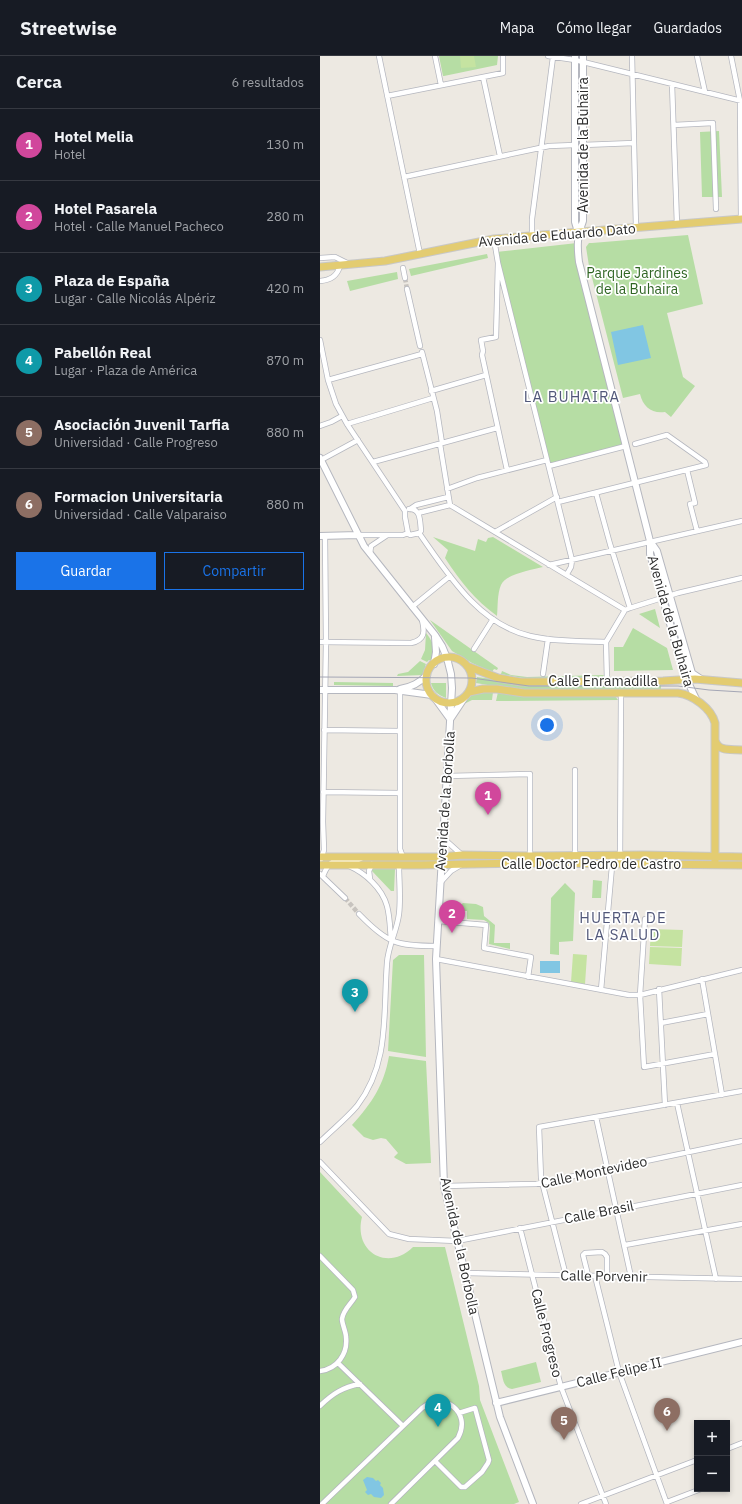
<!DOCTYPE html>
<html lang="es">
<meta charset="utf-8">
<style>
:root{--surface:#171b24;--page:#20242c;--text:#f1f3f6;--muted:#9ea1a6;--line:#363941;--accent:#1a73e8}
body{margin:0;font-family:"IBM Plex Sans",sans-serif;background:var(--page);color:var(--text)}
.controls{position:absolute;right:12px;bottom:12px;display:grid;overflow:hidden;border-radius:0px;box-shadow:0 2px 6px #0003}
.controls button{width:36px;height:36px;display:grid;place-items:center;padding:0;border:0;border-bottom:1px solid var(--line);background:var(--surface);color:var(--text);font:20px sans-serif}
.you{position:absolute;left:227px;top:669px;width:14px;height:14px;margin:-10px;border:3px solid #fff;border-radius:50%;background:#1a73e8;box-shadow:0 0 0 6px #1a73e833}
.badge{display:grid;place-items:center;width:26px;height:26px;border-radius:50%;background:var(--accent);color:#fff;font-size:13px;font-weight:700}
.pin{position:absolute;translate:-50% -33px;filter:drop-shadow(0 1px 2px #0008)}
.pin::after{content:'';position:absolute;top:21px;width:14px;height:12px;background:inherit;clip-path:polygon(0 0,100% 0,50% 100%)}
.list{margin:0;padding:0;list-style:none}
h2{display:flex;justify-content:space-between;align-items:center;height:52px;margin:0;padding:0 16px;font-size:17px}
h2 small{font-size:13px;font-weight:400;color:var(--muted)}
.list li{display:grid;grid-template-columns:26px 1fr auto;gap:12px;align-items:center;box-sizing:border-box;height:72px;padding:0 16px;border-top:1px solid var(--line)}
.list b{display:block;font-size:15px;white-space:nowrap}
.list p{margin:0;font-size:13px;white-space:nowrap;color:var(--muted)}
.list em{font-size:13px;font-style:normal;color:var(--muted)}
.actions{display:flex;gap:8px;padding:12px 16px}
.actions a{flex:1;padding:9px 0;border:1px solid var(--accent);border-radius:0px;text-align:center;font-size:14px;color:var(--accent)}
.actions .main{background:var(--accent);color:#fff}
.map{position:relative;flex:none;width:422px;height:1448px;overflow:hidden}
header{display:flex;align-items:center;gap:24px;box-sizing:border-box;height:56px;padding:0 20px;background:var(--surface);border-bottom:1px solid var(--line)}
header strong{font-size:19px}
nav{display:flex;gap:22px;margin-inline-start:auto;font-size:14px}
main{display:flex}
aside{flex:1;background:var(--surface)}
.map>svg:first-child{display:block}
.green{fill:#b6dda4}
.pitch{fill:#c5e3a1}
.water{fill:#81c6e3}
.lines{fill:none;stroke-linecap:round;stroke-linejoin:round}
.street-tunnel{stroke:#c7c3be;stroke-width:4.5;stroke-dasharray:4.5 2;stroke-linecap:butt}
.street-casing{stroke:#b5b7bf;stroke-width:6}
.secondary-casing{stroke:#b5b7bf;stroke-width:8}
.primary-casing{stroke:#c8c8c8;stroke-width:9}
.street{stroke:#fff;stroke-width:4.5}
.secondary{stroke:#fff;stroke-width:6}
.primary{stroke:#e3cc71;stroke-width:7}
.tram{stroke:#a4a6b5;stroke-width:1}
.labels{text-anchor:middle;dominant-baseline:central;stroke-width:3.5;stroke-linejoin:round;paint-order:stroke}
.street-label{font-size:14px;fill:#2d2d2d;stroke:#fff}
.park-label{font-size:14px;fill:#2f6523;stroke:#fff}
.neighbourhood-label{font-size:15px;letter-spacing:1px;fill:#52587a;stroke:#fff}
</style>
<header>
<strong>Streetwise</strong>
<nav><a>Mapa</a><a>Cómo llegar</a><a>Guardados</a></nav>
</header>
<main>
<aside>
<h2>Cerca<small>6 resultados</small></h2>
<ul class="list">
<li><span class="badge" style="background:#d1479c">1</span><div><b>Hotel Melia</b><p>Hotel</p></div><em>130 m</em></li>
<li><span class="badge" style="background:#d1479c">2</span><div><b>Hotel Pasarela</b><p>Hotel · Calle Manuel Pacheco</p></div><em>280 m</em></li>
<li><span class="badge" style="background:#0f9aa8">3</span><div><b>Plaza de España</b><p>Lugar · Calle Nicolás Alpériz</p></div><em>420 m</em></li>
<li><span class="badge" style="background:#0f9aa8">4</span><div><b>Pabellón Real</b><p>Lugar · Plaza de América</p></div><em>870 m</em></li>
<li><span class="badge" style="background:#8d6e63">5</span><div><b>Asociación Juvenil Tarfia</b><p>Universidad · Calle Progreso</p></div><em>880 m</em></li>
<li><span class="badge" style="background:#8d6e63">6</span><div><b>Formacion Universitaria</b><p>Universidad · Calle Valparaiso</p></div><em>880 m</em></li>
</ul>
<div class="actions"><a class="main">Guardar</a><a>Compartir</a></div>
</aside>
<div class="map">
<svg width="422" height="1448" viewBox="0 0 422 1448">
<rect width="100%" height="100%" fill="#ede9e2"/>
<path class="green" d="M119,0H178L177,9L124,20H123Z
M399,75L402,141H382L380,76Z
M368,179L383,248L347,257L363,321L375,330L351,361L345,356C332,358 323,351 320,338L303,342L269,210L266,191L269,187H272Z
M257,187L306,390L229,410L176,196Z
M167,198L168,202L91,220L89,213Z
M77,216L78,223L30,235L27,225Z
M173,481L223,511C212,514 185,518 181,529C177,538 178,551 177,560C155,544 140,525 125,502L128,494L113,481L155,495L158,483L166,486L168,482Z
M335,553L340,572L319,558Z
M110,564L178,612L177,614L174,613L172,616L152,607L132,595Z
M313,572L347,592L353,614L294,615V591H303Z
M106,577C113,585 117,596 111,605L109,604L107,606L101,603L105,594Z
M100,605L106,608L105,610L106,612L103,619L77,620L78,618L88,616Z
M182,615L191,619L207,621L284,619L282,622L208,623L181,618Z
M157,621L172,623L341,628V634L216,635L192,633L156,627Z
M14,626L73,627V630L14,629Z
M111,627H126V642C118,639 113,635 111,627Z
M164,636H173L172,644H152L146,647L145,645L152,639Z
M178,636L295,640L298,644L176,645Z
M53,812L75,813L74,835H71L52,815Z
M273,824L282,825L281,842H272Z
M245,827L255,837L253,885L239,886V899L230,898L231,842Z
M143,847L156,848L163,851L164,860L175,869L174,887H190V893L169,888L170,872L169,867L164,864L147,863V855H137V852Z
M79,899H104L106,1001L68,995L73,904Z
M69,1000L106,1005L111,1107L86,1108L75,1102L74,1101L78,1097L66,1083L61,1082L53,1084L44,1081L32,1069C52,1047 64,1029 69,1000Z
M0,1116L42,1161C33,1196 68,1216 93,1191H125L159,1330L160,1344L199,1446L194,1448H0Z
M216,1306L221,1326L192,1333C183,1332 183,1322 181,1315Z"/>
<path class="pitch" d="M140,0H154L156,11L141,12Z
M331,873L363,874L362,891L330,890Z
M330,891L362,892L361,910L329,908Z
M253,898L267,899L265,928L251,926Z"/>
<path class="water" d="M323,269L331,302L298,309L291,276Z
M220,905H240V917H220Z
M47,1421L53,1422L56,1425L58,1424L61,1427L60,1429L63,1432L64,1439L61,1442L54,1441L51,1438L48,1439L45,1436L47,1434L43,1424Z"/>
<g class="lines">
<path class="street-tunnel" d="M85,222L87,233
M25,842L39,858"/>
<defs>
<path id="street" d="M59,0L100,198
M115,0L121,29
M228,0L255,4L422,45
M312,0L316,172
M377,0L385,36
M411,0L420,45L421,164
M163,21L180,100
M352,28L357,169
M67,40L183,17V0
M354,69L393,67L396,153
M263,89L314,87
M84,121L229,90L255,89
M212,180V163L233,1
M174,183L178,207L176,281L161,284L163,295L162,299L187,414
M0,202L15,201L29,208
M178,207L252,504L251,511L247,518
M83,212L85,222
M0,225C11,224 17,220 20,210
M87,233L100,290
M0,284L8,324L16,348L27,368L85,455
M102,296L117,355L122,387
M8,324L102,298
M111,335L166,319
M27,368L113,342
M0,370L11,366L22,360
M120,388L130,449
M1,404L38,384
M53,406L177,372
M229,410L306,390
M367,414L375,447L370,448L377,475
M127,433L157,422L227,404
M276,437L290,488L310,552
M238,446L386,409L385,406L347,379L315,388
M89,453C101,452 100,466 101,475L99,477
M90,453L96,449L128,441
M85,455V461L88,477
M98,457L130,449L305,554
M175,476L237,441
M88,477L90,479L99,477
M99,477C128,518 158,568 210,580C235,586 261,585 286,586
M38,479H83L88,477
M50,498L51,490L66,480
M229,509L422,465
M92,551L130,520
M0,586L91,587C105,584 105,576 102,564
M154,593L173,563
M223,618L228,583
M287,625L286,586L305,554L310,552L358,537L422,522
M80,635V793L83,801
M4,674L80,675
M255,714V800
M127,720L210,718V803
M3,736L80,737
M123,782L142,799
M1,803L4,794L3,766L6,586L5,480
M300,808L301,637
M29,810C45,817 62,832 67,850C70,861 70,873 71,884
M0,818L25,842
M3,820C14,792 24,813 42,802
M50,823L49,815L52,808
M120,827L131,815L141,809
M39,858C67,887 76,890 116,890
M332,863H325L320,939L324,1011L395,998
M118,865L166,869L164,892L211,901L208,921
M116,903L309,939H320L422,914
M382,923L402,1039
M339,933L345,1049
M281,934L293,799
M341,967L388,958
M357,1047L396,1223
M276,1061L311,1221
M0,1086C12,1074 26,1063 37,1050C70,1007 63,958 67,907C68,890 77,875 79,858C81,842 79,825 79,809
M0,1106L69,1178L89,1183L137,1185L422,1129
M124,1130L216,1128L422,1085
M200,1172L241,1331L286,1448
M305,1189L422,1168
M0,1200L33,1234L35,1241C31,1248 23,1254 22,1263C22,1268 26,1276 26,1281C28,1298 17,1313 0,1315
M146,1217L422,1223
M268,1219L263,1199L265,1197L282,1196L285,1198L287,1201V1220
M246,1220L221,1122L219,1071L422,1035
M275,1220L299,1316L347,1448
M18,1307L83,1370
M0,1350C12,1338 23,1331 40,1328
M407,1393L422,1387
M115,1405L141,1431H145L162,1416L168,1407L169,1404L155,1352L139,1357
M347,1446L381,1433
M2,1448L102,1352C124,1335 152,1356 138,1382L71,1448
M261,1448L377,1404"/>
<path id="secondary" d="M255,0V166L258,176
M263,0V165C257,181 257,190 259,206L330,485V498L365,620L376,643
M0,402L44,490L115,579L122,590L127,602L131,618L132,632L116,903L124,1130L180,1361L213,1448
M0,480L38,479
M330,485L337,495L372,617L381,623
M114,608L116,596L115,581
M80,633C92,631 99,627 107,619
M0,634H75L112,639
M114,641L130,663
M131,662L145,641
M176,1347L422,1286"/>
<path id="primary" d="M0,211L65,205L174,183L422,163
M106 624a23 23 0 1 1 46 0a23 23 0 1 1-46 0Z
M147,610L178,622L201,626L343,625L375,623L422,627
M149,636L163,633H177L204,637H358C373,639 391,652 395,667V805
M395,684C398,696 411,693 422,694
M0,801H121L142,799L210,800L324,799L422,801
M0,809H101L210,807L422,809"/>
</defs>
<use href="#street" class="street-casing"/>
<use href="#secondary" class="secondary-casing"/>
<use href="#primary" class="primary-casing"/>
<use href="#street" class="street"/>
<use href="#secondary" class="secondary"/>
<use href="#primary" class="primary"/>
<path class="tram" d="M0,621L152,622L209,630H358L389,634L422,636"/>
</g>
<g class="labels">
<g class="street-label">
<text transform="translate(263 89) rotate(-90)">Avenida de la Buhaira</text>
<text transform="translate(237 179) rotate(-5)">Avenida de Eduardo Dato</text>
<text transform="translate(351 565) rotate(74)">Avenida de la Buhaira</text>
<text x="283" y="625">Calle Enramadilla</text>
<text transform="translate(125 745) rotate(-86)">Avenida de la Borbolla</text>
<text x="271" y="808">Calle Doctor Pedro de Castro</text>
<text transform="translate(274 1116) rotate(-12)">Calle Montevideo</text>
<text transform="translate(279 1156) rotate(-11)">Calle Brasil</text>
<text transform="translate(140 1190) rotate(78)">Avenida de la Borbolla</text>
<text transform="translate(284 1220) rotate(1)">Calle Porvenir</text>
<text transform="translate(227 1277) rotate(76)">Calle Progreso</text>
<text transform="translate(299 1316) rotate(-14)">Calle Felipe II</text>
</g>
<g class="park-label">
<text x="317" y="217">Parque Jardines<tspan x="317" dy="16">de la Buhaira</tspan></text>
</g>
<g class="neighbourhood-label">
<text x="252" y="340">LA BUHAIRA</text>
<text x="303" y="861">HUERTA DE<tspan x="303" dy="17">LA SALUD</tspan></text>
</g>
</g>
</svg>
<div class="controls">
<button>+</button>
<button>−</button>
</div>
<div class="you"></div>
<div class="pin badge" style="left:168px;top:759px;background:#d1479c">1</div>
<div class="pin badge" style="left:132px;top:877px;background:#d1479c">2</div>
<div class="pin badge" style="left:35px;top:956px;background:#0f9aa8">3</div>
<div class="pin badge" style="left:118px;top:1371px;background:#0f9aa8">4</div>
<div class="pin badge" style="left:244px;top:1384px;background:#8d6e63">5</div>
<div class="pin badge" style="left:347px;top:1375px;background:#8d6e63">6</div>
</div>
</main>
